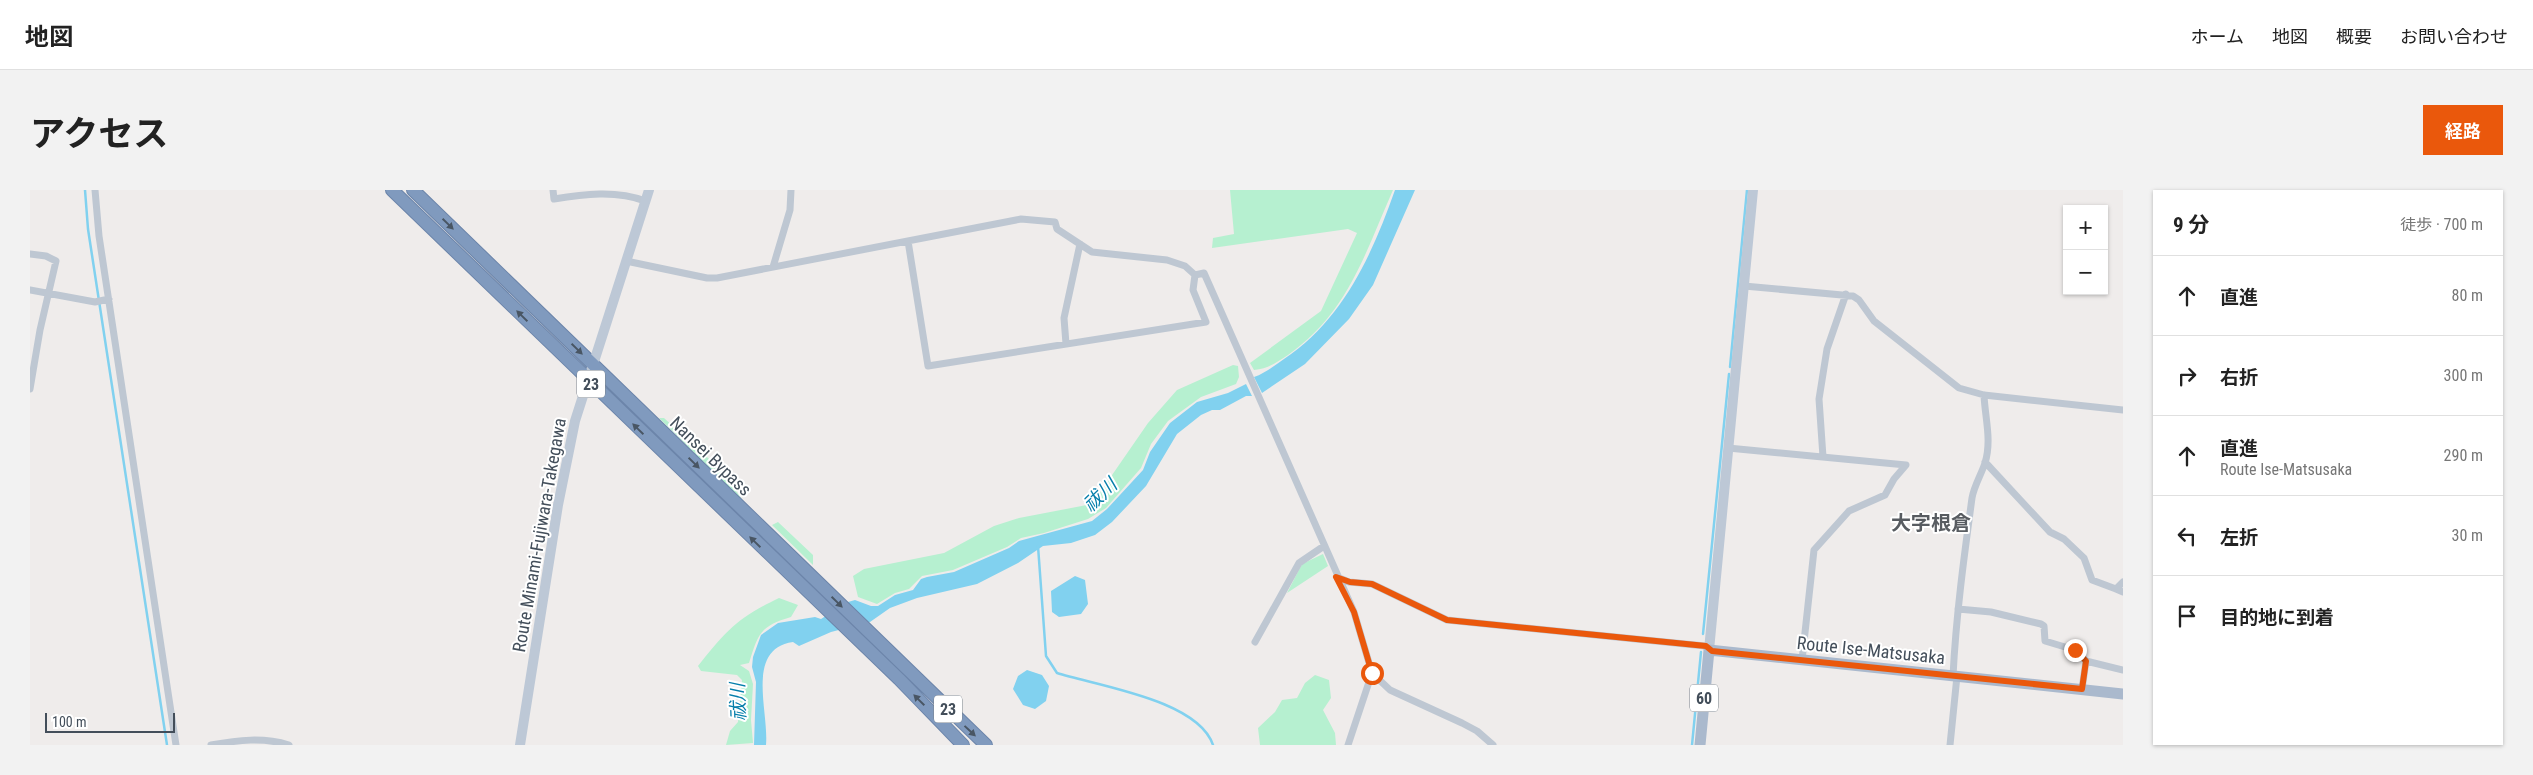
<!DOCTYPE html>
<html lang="ja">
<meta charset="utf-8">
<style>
:root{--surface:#fff;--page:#f2f2f2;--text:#222;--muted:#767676;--line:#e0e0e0;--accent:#ea580c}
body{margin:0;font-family:"Roboto Condensed","Noto Sans JP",sans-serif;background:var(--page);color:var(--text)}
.controls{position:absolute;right:15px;top:15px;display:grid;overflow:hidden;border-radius:0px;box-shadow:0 1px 4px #0004}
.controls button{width:45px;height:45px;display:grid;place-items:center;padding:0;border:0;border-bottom:1px solid var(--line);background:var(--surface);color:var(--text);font:25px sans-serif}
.scale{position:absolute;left:15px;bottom:12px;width:130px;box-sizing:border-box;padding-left:5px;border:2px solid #434e5a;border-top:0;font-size:14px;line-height:18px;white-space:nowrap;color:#434e5a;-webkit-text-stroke:4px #fff;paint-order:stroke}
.stop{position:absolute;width:15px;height:15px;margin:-11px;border:4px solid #ea580c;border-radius:50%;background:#fff}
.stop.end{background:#ea580c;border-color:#fff;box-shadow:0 1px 5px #0008}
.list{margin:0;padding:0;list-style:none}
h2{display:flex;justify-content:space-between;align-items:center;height:65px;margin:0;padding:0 20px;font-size:21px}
h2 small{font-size:16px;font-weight:400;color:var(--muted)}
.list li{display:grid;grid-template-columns:32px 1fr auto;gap:15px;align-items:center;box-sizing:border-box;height:80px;padding:0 20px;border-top:1px solid var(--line)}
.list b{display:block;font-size:19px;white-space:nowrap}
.list p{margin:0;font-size:16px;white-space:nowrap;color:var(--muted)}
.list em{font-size:16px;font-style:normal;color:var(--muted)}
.icon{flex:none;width:28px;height:28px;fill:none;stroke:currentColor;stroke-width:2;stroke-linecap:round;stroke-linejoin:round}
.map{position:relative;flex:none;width:2093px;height:555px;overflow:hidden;border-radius:0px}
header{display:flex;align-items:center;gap:30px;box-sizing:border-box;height:70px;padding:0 25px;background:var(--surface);border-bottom:1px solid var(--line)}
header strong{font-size:24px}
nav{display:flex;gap:28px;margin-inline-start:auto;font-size:18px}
.intro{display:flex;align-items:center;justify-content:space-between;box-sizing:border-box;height:120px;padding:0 30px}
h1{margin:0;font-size:35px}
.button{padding:12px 22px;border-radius:0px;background:var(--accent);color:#fff;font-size:18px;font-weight:700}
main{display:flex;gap:30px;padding:0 30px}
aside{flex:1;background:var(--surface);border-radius:0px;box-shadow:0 1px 4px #0004}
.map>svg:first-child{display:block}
.green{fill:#b6f0d0}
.water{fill:#81d1ef}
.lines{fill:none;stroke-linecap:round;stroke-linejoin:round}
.stream{stroke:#81d1ef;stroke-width:2.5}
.highway-casing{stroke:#6c85aa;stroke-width:14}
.street{stroke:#bec7d2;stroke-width:7}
.secondary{stroke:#bdc8d6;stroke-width:10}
.primary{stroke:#aab9cd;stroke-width:11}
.highway{stroke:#809abe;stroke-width:12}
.oneway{fill:#495664}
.route{stroke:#ea580c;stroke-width:6}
.labels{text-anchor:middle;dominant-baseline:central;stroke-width:4;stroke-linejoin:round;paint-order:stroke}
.shield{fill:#fff;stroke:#7b838c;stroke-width:1}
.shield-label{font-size:16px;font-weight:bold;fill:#434e5a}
.street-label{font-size:18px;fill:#434e5a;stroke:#fff}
.water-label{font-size:19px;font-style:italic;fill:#067eab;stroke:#fff}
.quarter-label{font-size:20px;font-weight:bold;fill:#585c61;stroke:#fff}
</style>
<header>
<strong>地図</strong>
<nav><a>ホーム</a><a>地図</a><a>概要</a><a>お問い合わせ</a></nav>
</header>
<div class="intro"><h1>アクセス</h1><a class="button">経路</a></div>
<main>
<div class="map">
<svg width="2093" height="555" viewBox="0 0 2093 555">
<rect width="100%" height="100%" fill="#efeceb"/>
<path class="green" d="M1200,0H1363C1335,63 1318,123 1258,165C1247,172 1238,179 1224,180L1220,173L1291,121L1327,43L1318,39L1182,58L1183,48L1204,44Z
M1203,175L1208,176L1209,187L1206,194L1171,207L1138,231L1121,254L1111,278L1076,318L1058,329L1014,343L991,348L977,357L923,380L892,386L879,399L865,403L847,414L828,407L823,386L834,379L914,363L964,336L989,328L1062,314L1118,233L1147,200Z
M629,228H634L690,279L714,312Z
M748,332L783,365V375L742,335Z
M1293,364L1298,376L1257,403L1272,374Z
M749,408L768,415L761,427C730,436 728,444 719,473L710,475L719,481L723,494L721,530L723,553L696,555L700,541L708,532L712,490L707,485L671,481L668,476C696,441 707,428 749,408Z
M1285,485L1299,490L1301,508L1293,520L1305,543L1306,555H1230L1228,538L1245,522L1252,510L1267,508L1275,493Z"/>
<path class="water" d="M1365,0H1385L1343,95L1319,129L1275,174L1232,203L1224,187C1235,183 1244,176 1254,169C1313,130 1342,65 1365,0Z
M1216,194L1222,206H1216L1190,220H1182L1171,225L1147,244L1116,296L1082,332L1065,345L1041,353L1013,356L988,373L947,394L887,408L860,418L840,432L801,442L769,456L763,452C715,459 739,521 736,555H724L726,492L722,477L723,467L731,445L748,433L785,427L791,429L818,412L825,410L841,416H848L865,405L883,400L891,389L897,387L924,382L979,358L989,351L1062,331L1077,319L1113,280L1120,262L1140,233L1167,212L1198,203Z
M1045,386L1055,390L1058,414L1051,424L1029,427L1022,422L1021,401Z
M997,480L1012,485L1019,496L1016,511L1005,519L993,515L983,499L988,486Z"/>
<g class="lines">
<path class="stream" d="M55,0L58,39L137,555
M1700,177L1717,0
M1008,356L1016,466L1027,483C1068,496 1168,510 1183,555
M1673,444L1699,184
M1662,555L1671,462"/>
<defs>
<path id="highway" d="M362,0L869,489L933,555
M383,0L956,555"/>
</defs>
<use href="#highway" class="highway-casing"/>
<path class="street" d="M65,0L69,46L146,555
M523,0L524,9C553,4 587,0 615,11
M878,51L898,176L1176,132L1163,100L1165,85
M0,64L16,66L26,71L10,140L0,199
M596,71L677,88H687L991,29L1025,32L1027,39L1062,62L1137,70L1155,76L1165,85L1174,83L1324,422L1342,483L1360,500L1432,533L1447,541L1463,555
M743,77L760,20L761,0
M1714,96L1823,106L1829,110L1844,131L1929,198L1954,205L2093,220
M0,100L65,112L79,109
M1036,154L1034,128L1050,54
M1698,258L1876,275L1864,289L1855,305L1819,321L1784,360L1772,470
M1793,267L1789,209L1797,159L1816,104
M1955,272L2020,342L2034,349L2054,368L2062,390L2086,399
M1307,387L1319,392L1342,394L1417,430L1675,456L1679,460
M2093,392L2086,399L2093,402
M1928,419L1961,422L2011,434L2014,436L2015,451L2045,460L2056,471L2093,480
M1225,452L1269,373L1294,356
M1923,486C1926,426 1934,367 1942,308C1944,296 1951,285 1955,273C1962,250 1955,228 1954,205
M2052,499L2056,471
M181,555C208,550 233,547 259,555
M1318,555L1342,483
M1920,555L1927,486"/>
<path class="secondary" d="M1679,460L1723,0
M490,555L528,315L545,231L619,0"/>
<path class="primary" d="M1670,555L1679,460L2093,504"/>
<use href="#highway" class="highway"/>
</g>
<defs><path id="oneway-solid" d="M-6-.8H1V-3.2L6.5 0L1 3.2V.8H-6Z" transform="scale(1.25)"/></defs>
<g class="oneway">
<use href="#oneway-solid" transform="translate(418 34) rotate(44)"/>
<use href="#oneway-solid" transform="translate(492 126) rotate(-136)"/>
<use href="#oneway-solid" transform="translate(547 159) rotate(44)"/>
<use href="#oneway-solid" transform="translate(608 239) rotate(-136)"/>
<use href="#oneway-solid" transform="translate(664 273) rotate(44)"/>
<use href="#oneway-solid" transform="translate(725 352) rotate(-136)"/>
<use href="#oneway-solid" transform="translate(807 412) rotate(44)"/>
<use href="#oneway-solid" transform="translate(889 510) rotate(-135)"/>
<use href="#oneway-solid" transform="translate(940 541) rotate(43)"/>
</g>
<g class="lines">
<path class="route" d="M1342,483L1324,422L1306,387L1320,392L1342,394L1417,430L1676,456L1682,461L2052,499L2056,471L2045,460"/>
</g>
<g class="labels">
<g class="shield">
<rect x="547" y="180.5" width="28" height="27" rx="4"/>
<rect x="1660" y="494.5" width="28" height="27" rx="4"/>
<rect x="904" y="505.5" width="28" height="27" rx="4"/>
</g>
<g class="shield-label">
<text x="561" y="194">23</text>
<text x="1674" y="508">60</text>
<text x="918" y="519">23</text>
</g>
<g class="street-label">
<text transform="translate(681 266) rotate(44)">Nansei Bypass</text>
<text transform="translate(509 345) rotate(-80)">Route Minami-Fujiwara-Takegawa</text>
<text transform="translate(1841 460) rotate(6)">Route Ise-Matsusaka</text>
</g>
<g class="water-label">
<text transform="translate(1070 305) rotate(-44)">祓川</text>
<text transform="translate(708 512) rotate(-92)">祓川</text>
</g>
<g class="quarter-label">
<text x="1901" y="333">大字根倉</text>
</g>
</g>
</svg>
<div class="controls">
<button>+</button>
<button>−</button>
</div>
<div class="scale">100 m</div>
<div class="stop" style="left:1342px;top:483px"></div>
<div class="stop end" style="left:2045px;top:460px"></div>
</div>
<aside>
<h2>9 分<small>徒歩 · 700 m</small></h2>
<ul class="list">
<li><svg class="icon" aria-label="ahead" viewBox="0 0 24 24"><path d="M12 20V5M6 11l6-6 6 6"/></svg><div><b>直進</b></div><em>80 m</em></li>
<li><svg class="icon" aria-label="right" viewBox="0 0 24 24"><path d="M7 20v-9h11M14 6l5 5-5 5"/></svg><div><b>右折</b></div><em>300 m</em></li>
<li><svg class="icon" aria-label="ahead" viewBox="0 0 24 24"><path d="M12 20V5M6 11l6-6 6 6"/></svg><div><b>直進</b><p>Route Ise-Matsusaka</p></div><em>290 m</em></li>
<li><svg class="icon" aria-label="left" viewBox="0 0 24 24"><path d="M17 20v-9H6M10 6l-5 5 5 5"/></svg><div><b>左折</b></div><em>30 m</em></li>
<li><svg class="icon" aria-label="arrive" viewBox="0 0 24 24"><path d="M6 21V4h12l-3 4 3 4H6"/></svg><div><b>目的地に到着</b></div></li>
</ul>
</aside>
</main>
